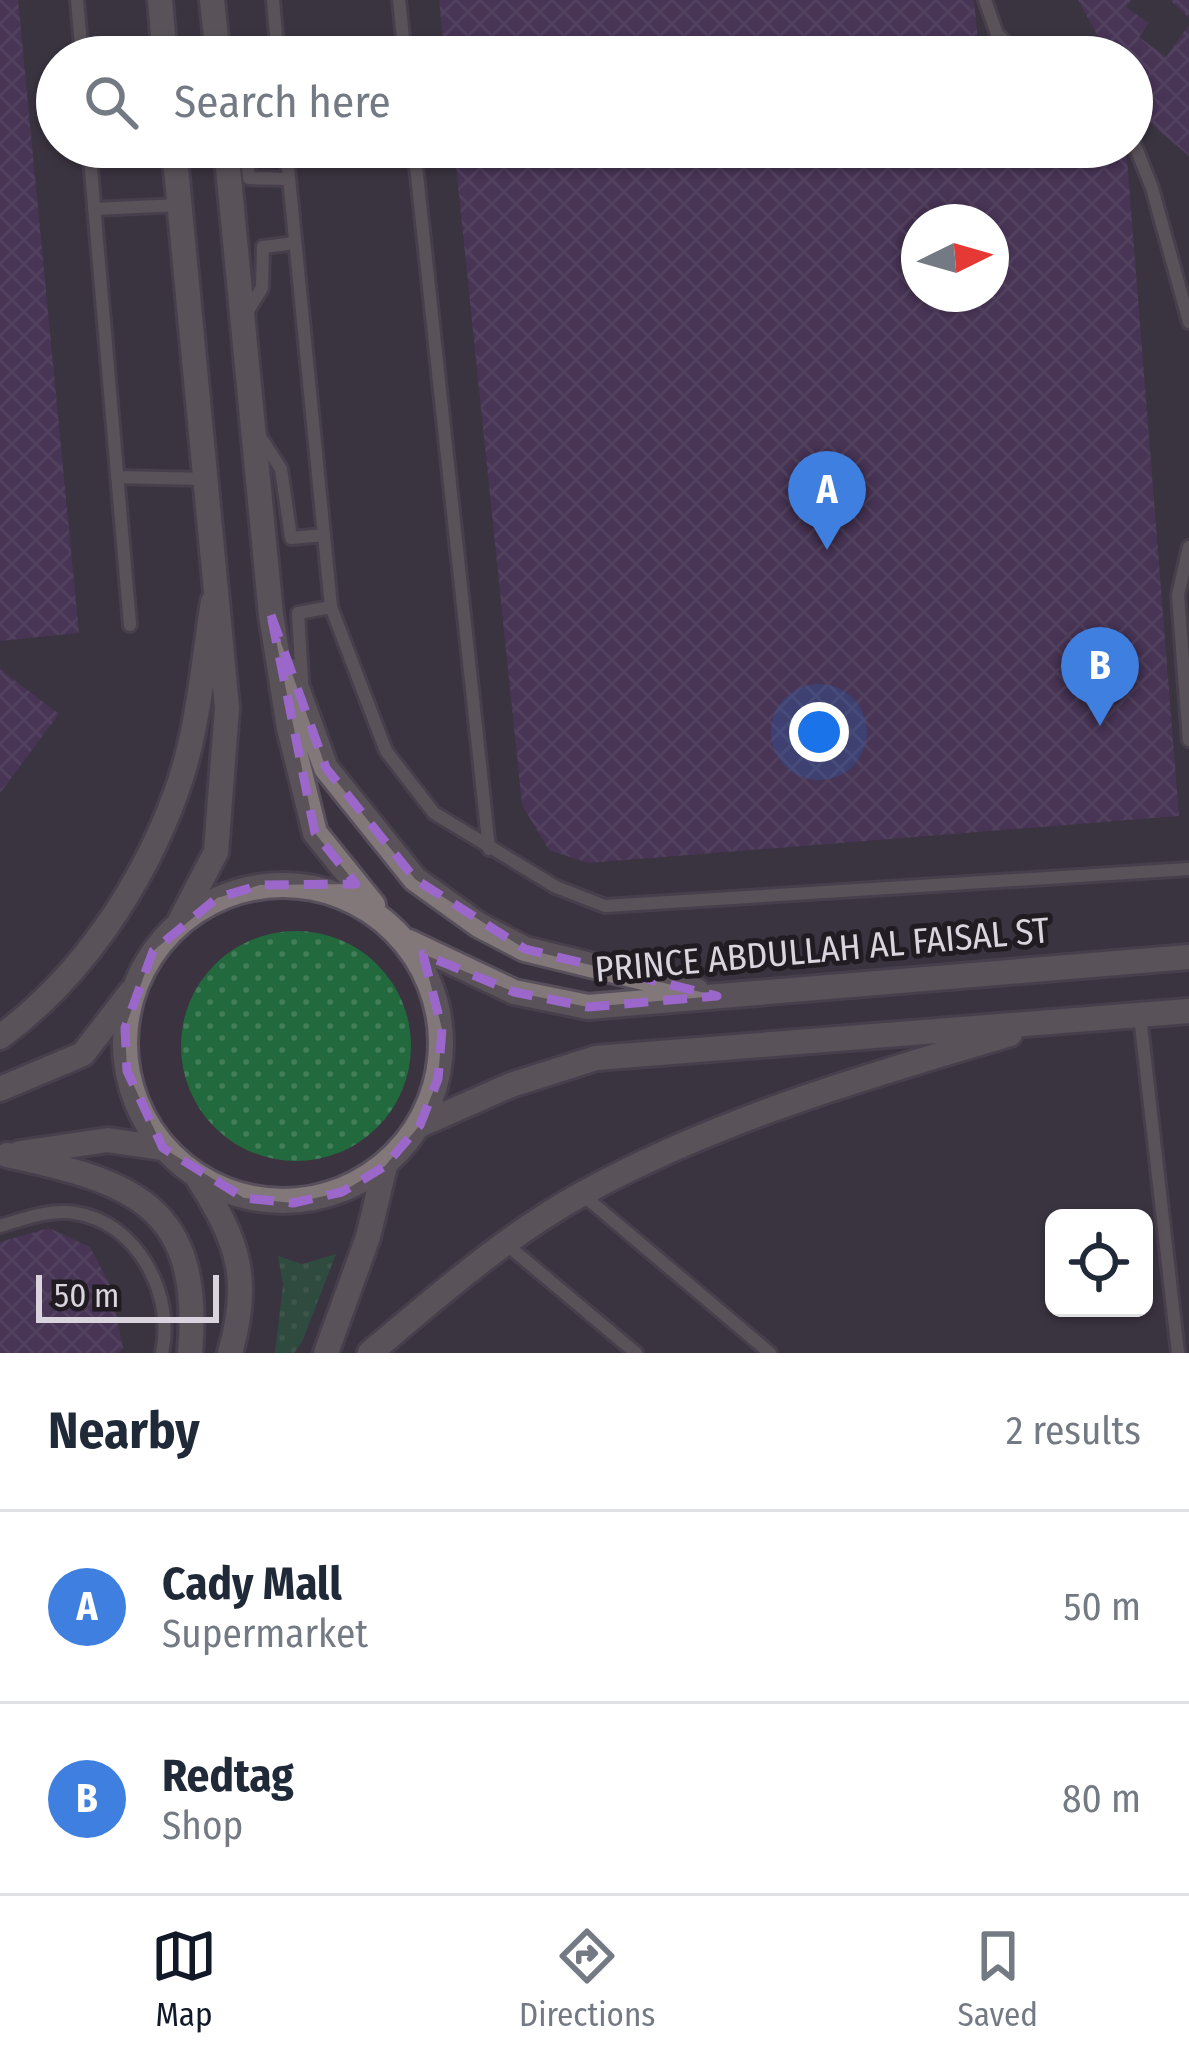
<!DOCTYPE html>
<style>
:root{--surface:#fff;--page:#f6f6f7;--text:#1f2937;--muted:#747a83;--line:#e0e1e3;--accent:#111827}
body{margin:0;font-family:"Fira Sans Condensed",sans-serif;background:var(--page);color:var(--text)}
.controls{position:absolute;right:36px;bottom:36px;display:grid;overflow:hidden;border-radius:18px;box-shadow:0 3px 9px #0004}
.controls button{width:108px;height:108px;display:grid;place-items:center;padding:0;border:0;border-bottom:3px solid var(--line);background:var(--surface);color:var(--text);font:60px sans-serif}
.compass{position:absolute;left:901px;top:204px;width:108px;height:108px;border-radius:50%;background:var(--surface);box-shadow:0 3px 9px #0004;rotate:85deg}
.scale{position:absolute;left:36px;bottom:30px;width:183px;box-sizing:border-box;padding-left:12px;border:6px solid #d9d4dd;border-top:0;font-size:33px;line-height:42px;white-space:nowrap;color:#d9d4dd;-webkit-text-stroke:9px #201c22;paint-order:stroke}
.you{position:absolute;left:819px;top:732px;width:42px;height:42px;margin:-30px;border:9px solid #fff;border-radius:50%;background:#1a73e8;box-shadow:0 0 0 18px #1a73e833}
.badge{display:grid;place-items:center;width:78px;height:78px;border-radius:50%;background:var(--accent);color:#fff;font-size:39px;font-weight:700}
.pin{position:absolute;translate:-50% -99px;filter:drop-shadow(0 3px 6px #0008)}
.pin::after{content:'';position:absolute;top:63px;width:42px;height:36px;background:inherit;clip-path:polygon(0 0,100% 0,50% 100%)}
.list{margin:0;padding:0;list-style:none}
h2{display:flex;justify-content:space-between;align-items:center;height:156px;margin:0;padding:0 48px;font-size:51px}
h2 small{font-size:39px;font-weight:400;color:var(--muted)}
.list li{display:grid;grid-template-columns:78px 1fr auto;gap:36px;align-items:center;box-sizing:border-box;height:192px;padding:0 48px;border-top:3px solid var(--line)}
.list b{display:block;font-size:45px;white-space:nowrap}
.list p{margin:0;font-size:39px;white-space:nowrap;color:var(--muted)}
.list em{font-size:39px;font-style:normal;color:var(--muted)}
.icon{flex:none;width:66px;height:66px;fill:none;stroke:currentColor;stroke-width:2;stroke-linecap:round;stroke-linejoin:round}
.map{position:relative;flex:none;width:1189px;height:1353px;overflow:hidden}
.search{position:absolute;background:var(--surface);box-shadow:0 3px 9px #0004;left:36px;right:36px;top:36px;height:132px;display:flex;align-items:center;gap:30px;box-sizing:border-box;padding:0 42px;border-radius:66px;color:var(--muted);font-size:45px}
.sheet{height:540px;background:var(--surface)}
nav{display:flex;justify-content:space-around;align-items:center;box-sizing:border-box;height:168px;border-top:3px solid var(--line);background:var(--surface);font-size:33px;color:var(--muted)}
nav a{display:grid;justify-items:center;gap:6px}
nav .on{color:var(--accent)}
.map>svg:first-child{display:block}
.grass{fill:url(#grass-dots)}
.building{fill:url(#building-cross-hatch);fill-rule:evenodd}
.lines{fill:none;stroke-linecap:round;stroke-linejoin:round}
.service-casing{stroke:#57505c;stroke-width:18}
.minor-casing{stroke:#57505c;stroke-width:30}
.tertiary-casing{stroke:#57505c;stroke-width:30}
.service{stroke:#827879;stroke-width:12}
.minor{stroke:#827879;stroke-width:24}
.tertiary{stroke:#827879;stroke-width:24}
.marked{fill:none;stroke:#9c67ca;stroke-width:9;stroke-dasharray:24 15;stroke-linejoin:round}
.labels{text-anchor:middle;dominant-baseline:central;stroke-width:10;stroke-linejoin:round;paint-order:stroke}
.street-label{font-size:36px;fill:#d9d4dd;stroke:#201c22}
</style>
<div class="map">
<svg width="1189" height="1353" viewBox="0 0 1189 1353">
<defs>
<pattern id="grass-dots" width="8" height="8" patternUnits="userSpaceOnUse" patternTransform="scale(3)"><rect width="8" height="8" fill="#22693e"/><path d="M2 2h.1M6 6h.1" fill="none" stroke="#427e59" stroke-width="1.8" stroke-linecap="round"/></pattern>
<pattern id="building-cross-hatch" width="8" height="8" patternUnits="userSpaceOnUse" patternTransform="scale(3)"><rect width="8" height="8" fill="#593670"/><path d="M0 0l8 8M0 8l8-8" fill="none" stroke="#705284"/></pattern>
</defs>
<rect width="100%" height="100%" fill="#3b3340"/>
<path class="grass" d="M181 1046a115 115 0 1 1 230 0a115 115 0 1 1-230 0Z
M336,1254L302,1342L294,1353H275L283,1284L278,1256L302,1264Z"/>
<path class="building" d="M0,0H18L79,633L0,641Z
M439,0H974L978,40L1002,57H445Z
M1078,0H1131L1126,7L1149,23L1139,37L1166,57L1189,25V156L1132,108L1146,89L1132,78V57H1109Z
M1170,0H1189V18Z
M454,147H1126L1179,816L588,863L549,850L522,805ZM919,222H991V294H919Z
M0,669L59,714L0,793Z
M49,1228L90,1247L110,1285L123,1348L119,1353H0V1242Z"/>
<g class="lines">
<defs>
<path id="service" d="M77,0L82,57
M273,0L278,57
M399,0L405,57
M985,0L997,34L1021,57
M1132,138L1152,188L1189,322
M89,147L130,625
M246,147L249,178L289,179
M286,147L331,607L386,751L434,813L556,887L605,906L1189,869
M414,147L489,849
M94,209L179,205
M246,314L262,288L263,247L295,243
M259,435L281,469L291,538L324,535
M117,477L205,479
M1189,547L1178,595L1189,740
M302,681L298,613L331,607
M1140,1016L1178,1353
M583,1195L770,1353
M0,1226C24,1219 50,1209 75,1213C138,1222 175,1296 162,1353
M506,1244L636,1353"/>
<path id="minor" d="M0,1037C81,978 142,886 176,793C198,733 203,664 213,602"/>
<path id="tertiary" d="M160,0L165,57
M212,0L218,57
M174,147L227,708L216,852L181,919
M226,147L271,615L289,728L315,833L373,905
M291,671L326,768L415,879L479,925L525,949L697,991
M125 1043a158 158 0 1 1 316 0a158 158 0 1 1-316 0Z
M409,942L514,992L588,1007L1189,957
M0,1089L83,1054L130,993
M420,1125L511,1085L596,1058L1189,1011
M20,1153L108,1140L163,1148
M7,1155C134,1182 203,1206 190,1353
M199,1180C239,1242 251,1281 230,1353
M326,1353L368,1237L385,1166
M370,1353C438,1296 504,1237 582,1194C716,1120 864,1077 1010,1034"/>
</defs>
<use href="#service" class="service-casing"/>
<use href="#minor" class="minor-casing"/>
<use href="#tertiary" class="tertiary-casing"/>
<use href="#service" class="service"/>
<use href="#minor" class="minor"/>
<use href="#tertiary" class="tertiary"/>
</g>
<path d="M0 0H1189V1353H0ZM271,615L326,768L415,879L525,949L717,996L588,1007L514,992L423,954L442,1029L438,1079L420,1125L385,1166L342,1192L293,1203L244,1198L163,1148L127,1071L125,1028L153,951L217,898L260,885L356,884L315,833Z" fill="#3b3340" fill-opacity=".55" fill-rule="evenodd"/>
<path class="marked" d="M271,615L326,768L415,879L525,949L717,996L588,1007L514,992L423,954L442,1029L438,1079L420,1125L385,1166L342,1192L293,1203L244,1198L163,1148L127,1071L125,1028L153,951L217,898L260,885L356,884L315,833Z"/>
<g class="labels">
<g class="street-label">
<text transform="translate(822 950) rotate(-5)">PRINCE ABDULLAH AL FAISAL ST</text>
</g>
</g>
</svg>
<div class="controls">
<button><svg class="icon" aria-label="locate" viewBox="0 0 24 24"><circle cx="12" cy="12" r="6"/><path d="M12 2v4M12 18v4M2 12h4M18 12h4"/></svg></button>
</div>
<svg class="compass" viewBox="-18 -18 36 36"><path d="M0-13l5 13h-10z" fill="#e53935"/><path d="M0 13l5-13h-10z" fill="#747a83"/></svg>
<div class="scale">50 m</div>
<div class="you"></div>
<div class="pin badge" style="left:827px;top:550px;background:#3f7fe0">A</div>
<div class="pin badge" style="left:1100px;top:726px;background:#3f7fe0">B</div>
<div class="search"><svg class="icon" aria-label="search" viewBox="0 0 24 24"><circle cx="10" cy="10" r="6"/><path d="M15 15l6 6"/></svg>Search here</div>
</div>
<section class="sheet">
<h2>Nearby<small>2 results</small></h2>
<ul class="list">
<li><span class="badge" style="background:#3f7fe0">A</span><div><b>Cady Mall</b><p>Supermarket</p></div><em>50 m</em></li>
<li><span class="badge" style="background:#3f7fe0">B</span><div><b>Redtag</b><p>Shop</p></div><em>80 m</em></li>
</ul>
</section>
<nav>
<a class="on"><svg class="icon" aria-label="map" viewBox="0 0 24 24"><path d="M3 6l6-2 6 2 6-2v14l-6 2-6-2-6 2zM9 4v14M15 6v14"/></svg>Map</a>
<a><svg class="icon" aria-label="directions" viewBox="0 0 24 24"><path d="M12 3l9 9-9 9-9-9zM9 14v-3h6M13 9l2 2-2 2"/></svg>Directions</a>
<a><svg class="icon" aria-label="saved" viewBox="0 0 24 24"><path d="M7 4h10v16l-5-4-5 4z"/></svg>Saved</a>
</nav>
